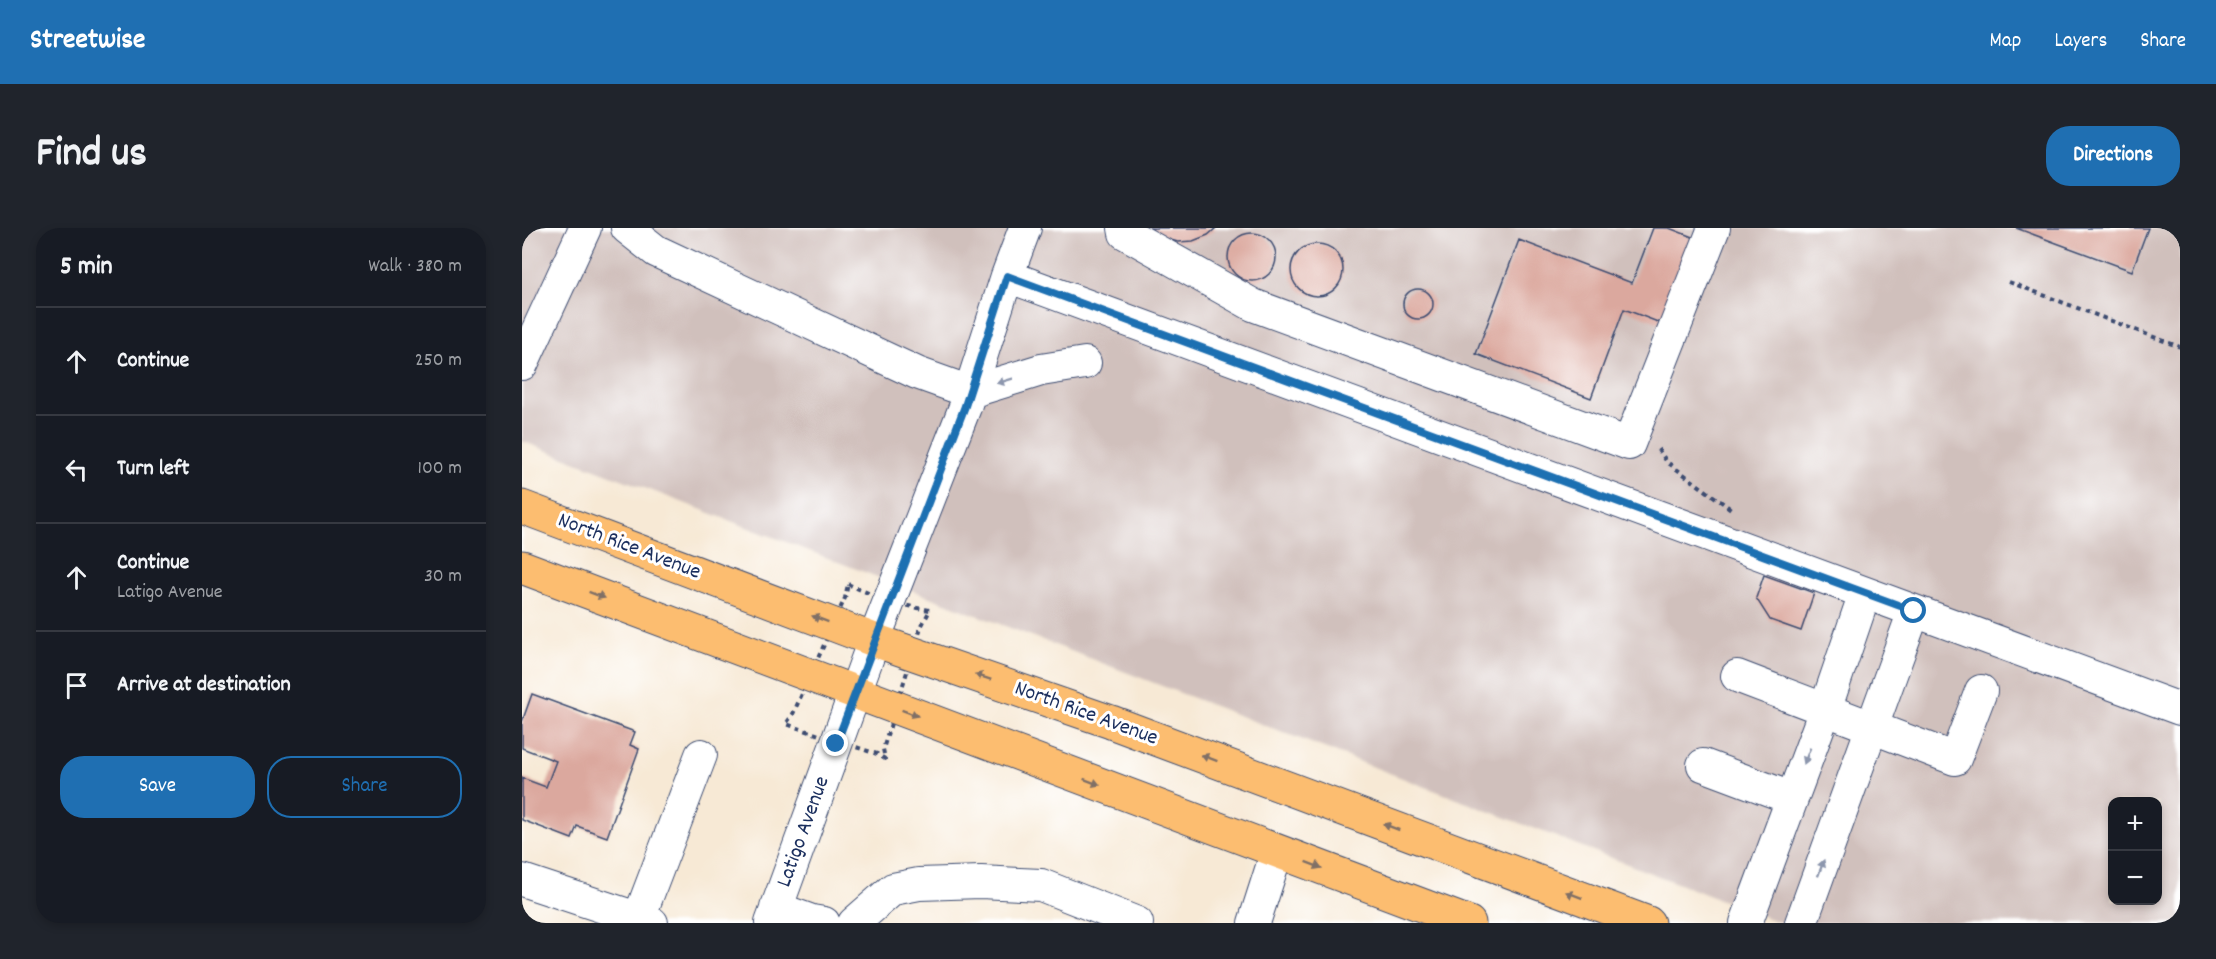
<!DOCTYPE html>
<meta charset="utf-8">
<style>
:root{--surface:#171b24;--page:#20242c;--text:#f1f3f6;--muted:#9ea1a6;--line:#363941;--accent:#1f6fb2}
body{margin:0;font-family:Dekko,sans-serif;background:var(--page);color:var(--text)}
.controls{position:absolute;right:18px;bottom:18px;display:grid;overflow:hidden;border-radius:12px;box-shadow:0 3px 9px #0003}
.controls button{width:54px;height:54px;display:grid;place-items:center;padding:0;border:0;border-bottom:2px solid var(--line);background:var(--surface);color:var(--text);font:30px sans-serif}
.stop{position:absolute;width:18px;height:18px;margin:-14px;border:4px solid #1f6fb2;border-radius:50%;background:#fff}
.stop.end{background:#1f6fb2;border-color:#fff;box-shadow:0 2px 6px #0008}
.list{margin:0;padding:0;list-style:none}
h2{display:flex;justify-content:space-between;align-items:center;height:78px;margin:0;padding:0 24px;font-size:26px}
h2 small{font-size:20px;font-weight:400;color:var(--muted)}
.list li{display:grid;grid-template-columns:39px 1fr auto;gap:18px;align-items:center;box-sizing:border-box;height:108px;padding:0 24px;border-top:2px solid var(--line)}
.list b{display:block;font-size:22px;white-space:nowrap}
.list p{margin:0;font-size:20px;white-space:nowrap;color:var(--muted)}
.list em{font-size:20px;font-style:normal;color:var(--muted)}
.actions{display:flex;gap:12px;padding:18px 24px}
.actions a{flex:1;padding:14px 0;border:2px solid var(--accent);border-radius:24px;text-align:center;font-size:21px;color:var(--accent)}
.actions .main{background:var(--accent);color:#fff}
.icon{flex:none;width:33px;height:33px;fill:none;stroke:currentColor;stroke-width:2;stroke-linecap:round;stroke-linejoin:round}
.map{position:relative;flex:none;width:1658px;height:695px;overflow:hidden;border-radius:24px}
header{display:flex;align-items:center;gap:36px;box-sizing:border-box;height:84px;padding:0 30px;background:var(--accent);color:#fff}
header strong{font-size:28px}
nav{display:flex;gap:33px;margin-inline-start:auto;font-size:21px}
.intro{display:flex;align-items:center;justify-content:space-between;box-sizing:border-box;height:144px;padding:0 36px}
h1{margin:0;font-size:42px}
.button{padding:15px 27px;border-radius:24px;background:var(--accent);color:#fff;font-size:21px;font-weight:700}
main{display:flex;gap:36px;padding:0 36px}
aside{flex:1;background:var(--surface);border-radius:24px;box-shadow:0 3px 9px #0003}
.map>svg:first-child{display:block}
.industrial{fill:#d0c0bc;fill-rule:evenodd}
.building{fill:#dba89e}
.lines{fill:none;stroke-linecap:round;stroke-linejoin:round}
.minor-casing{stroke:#3c4b70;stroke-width:34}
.highway-casing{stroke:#3c4b70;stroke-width:35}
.path{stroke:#3c4b70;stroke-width:4;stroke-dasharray:4.5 4.5;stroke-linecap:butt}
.minor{stroke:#fff;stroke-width:32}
.highway{stroke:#fcbd6f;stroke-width:33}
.oneway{fill:#8d97ae}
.oneway2{fill:#806f66}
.route{stroke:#1f6fb2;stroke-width:8}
.labels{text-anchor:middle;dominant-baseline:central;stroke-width:6;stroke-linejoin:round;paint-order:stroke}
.street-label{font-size:22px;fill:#1b2f5e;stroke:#fff}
</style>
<header>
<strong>Streetwise</strong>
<nav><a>Map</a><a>Layers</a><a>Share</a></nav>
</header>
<div class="intro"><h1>Find us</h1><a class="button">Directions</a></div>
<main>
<aside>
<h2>5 min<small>Walk · 380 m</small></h2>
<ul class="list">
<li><svg class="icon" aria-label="ahead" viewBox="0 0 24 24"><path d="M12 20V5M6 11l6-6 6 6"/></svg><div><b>Continue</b></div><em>250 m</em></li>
<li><svg class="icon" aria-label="left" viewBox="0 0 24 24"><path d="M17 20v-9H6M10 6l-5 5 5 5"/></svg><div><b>Turn left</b></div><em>100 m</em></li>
<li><svg class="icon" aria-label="ahead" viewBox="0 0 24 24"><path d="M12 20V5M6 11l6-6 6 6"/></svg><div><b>Continue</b><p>Latigo Avenue</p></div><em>30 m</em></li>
<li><svg class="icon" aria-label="arrive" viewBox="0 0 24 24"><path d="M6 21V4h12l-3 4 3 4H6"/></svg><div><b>Arrive at destination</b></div></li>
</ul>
<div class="actions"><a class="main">Save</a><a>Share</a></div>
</aside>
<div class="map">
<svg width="1658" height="695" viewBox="0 0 1658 695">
<rect width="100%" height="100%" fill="#fff"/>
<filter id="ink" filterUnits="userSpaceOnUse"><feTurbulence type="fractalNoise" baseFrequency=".0167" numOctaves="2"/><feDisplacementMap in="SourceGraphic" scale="12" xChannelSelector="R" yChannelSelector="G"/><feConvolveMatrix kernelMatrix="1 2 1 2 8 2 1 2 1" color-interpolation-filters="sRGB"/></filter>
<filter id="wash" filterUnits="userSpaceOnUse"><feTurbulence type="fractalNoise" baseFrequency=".008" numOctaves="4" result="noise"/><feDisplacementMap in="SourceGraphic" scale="24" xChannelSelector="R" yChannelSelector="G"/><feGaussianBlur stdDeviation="1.35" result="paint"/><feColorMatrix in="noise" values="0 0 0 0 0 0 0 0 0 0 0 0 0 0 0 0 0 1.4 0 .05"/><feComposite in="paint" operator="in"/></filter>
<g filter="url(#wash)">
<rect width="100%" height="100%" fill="#f7e9d5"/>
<path class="industrial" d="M0,0H1658V695H1259L0,213ZM1590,574H1636V672H1590Z"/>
<g id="blocks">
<path class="building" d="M625,0H694L686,7L671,13L656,14L641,10Z
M1131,0H1147L1173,10L1141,96L1102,81L1069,170L954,126L997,12L1110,55Z
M1494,0H1626L1610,43Z
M706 29a24 24 0 1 1 48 0a24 24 0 1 1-48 0Z
M769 42a26 26 0 1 1 52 0a26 26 0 1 1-52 0Z
M881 76a15 15 0 1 1 30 0a15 15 0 1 1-30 0Z
M1242,347L1292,365L1279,403L1248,392L1234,370Z
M10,466L113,504L108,517L117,521L85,609L55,598L50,611L0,592V550L24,559L34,533L0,520V494Z"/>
</g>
</g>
<g filter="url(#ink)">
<use href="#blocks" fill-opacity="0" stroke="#3c4b70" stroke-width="1.5"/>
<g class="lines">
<defs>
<path id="minor" d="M105,0L134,23L395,145L448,164L519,142L563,135
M602,0L603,5L731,77L1107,216L1192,0
M485,48L1658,481
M0,136L63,0
M1215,448L1433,531L1459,463
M1181,537L1269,570
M0,652L130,695
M254,680L290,693L302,695
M115,695L179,527
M249,695L352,412L443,179L485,48L503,0
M332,695L371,661L397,656L459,654L519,657L615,695
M732,695L755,623
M1224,695L1303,482L1343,365
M1279,695L1392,383"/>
<path id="highway" d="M0,279L352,412L589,494L1126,695
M0,339L947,695"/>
</defs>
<use href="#minor" class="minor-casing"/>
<use href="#highway" class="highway-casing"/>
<path class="path" d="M1487,54L1658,119
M1136,221L1145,234L1209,281
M326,356C345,366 387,380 408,382L399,399L361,521L363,531L355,526L264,496L271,486L323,370Z"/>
<use href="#minor" class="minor"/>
<use href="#highway" class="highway"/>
</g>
<defs><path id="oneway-solid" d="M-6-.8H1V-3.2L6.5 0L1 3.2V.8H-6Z" transform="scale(1.5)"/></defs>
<g class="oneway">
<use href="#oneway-solid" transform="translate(483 153) rotate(163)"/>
<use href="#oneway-solid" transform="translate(1285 528) rotate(111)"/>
<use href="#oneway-solid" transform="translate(1299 640) rotate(-70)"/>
</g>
<g class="oneway2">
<use href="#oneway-solid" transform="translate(75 367) rotate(21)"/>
<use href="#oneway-solid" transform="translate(298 391) rotate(-159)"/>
<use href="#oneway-solid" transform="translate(461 449) rotate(-161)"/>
<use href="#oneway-solid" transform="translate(388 485) rotate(21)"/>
<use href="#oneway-solid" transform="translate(687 530) rotate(-159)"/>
<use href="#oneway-solid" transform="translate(570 554) rotate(21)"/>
<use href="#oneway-solid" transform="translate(869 599) rotate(-159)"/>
<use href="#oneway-solid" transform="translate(792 637) rotate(21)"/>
<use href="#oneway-solid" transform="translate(1052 667) rotate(-159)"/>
</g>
</g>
<g class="lines" filter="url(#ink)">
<path class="route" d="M314,516L443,178L485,48L1392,383"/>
</g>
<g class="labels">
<g class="street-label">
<text transform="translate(107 319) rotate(21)">North Rice Avenue</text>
<text transform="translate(564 486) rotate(20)">North Rice Avenue</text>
<text transform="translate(282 604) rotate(-70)">Latigo Avenue</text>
</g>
</g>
</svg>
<div class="controls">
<button>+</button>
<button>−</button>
</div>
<div class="stop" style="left:1392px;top:383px"></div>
<div class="stop end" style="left:314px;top:516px"></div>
</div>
</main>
